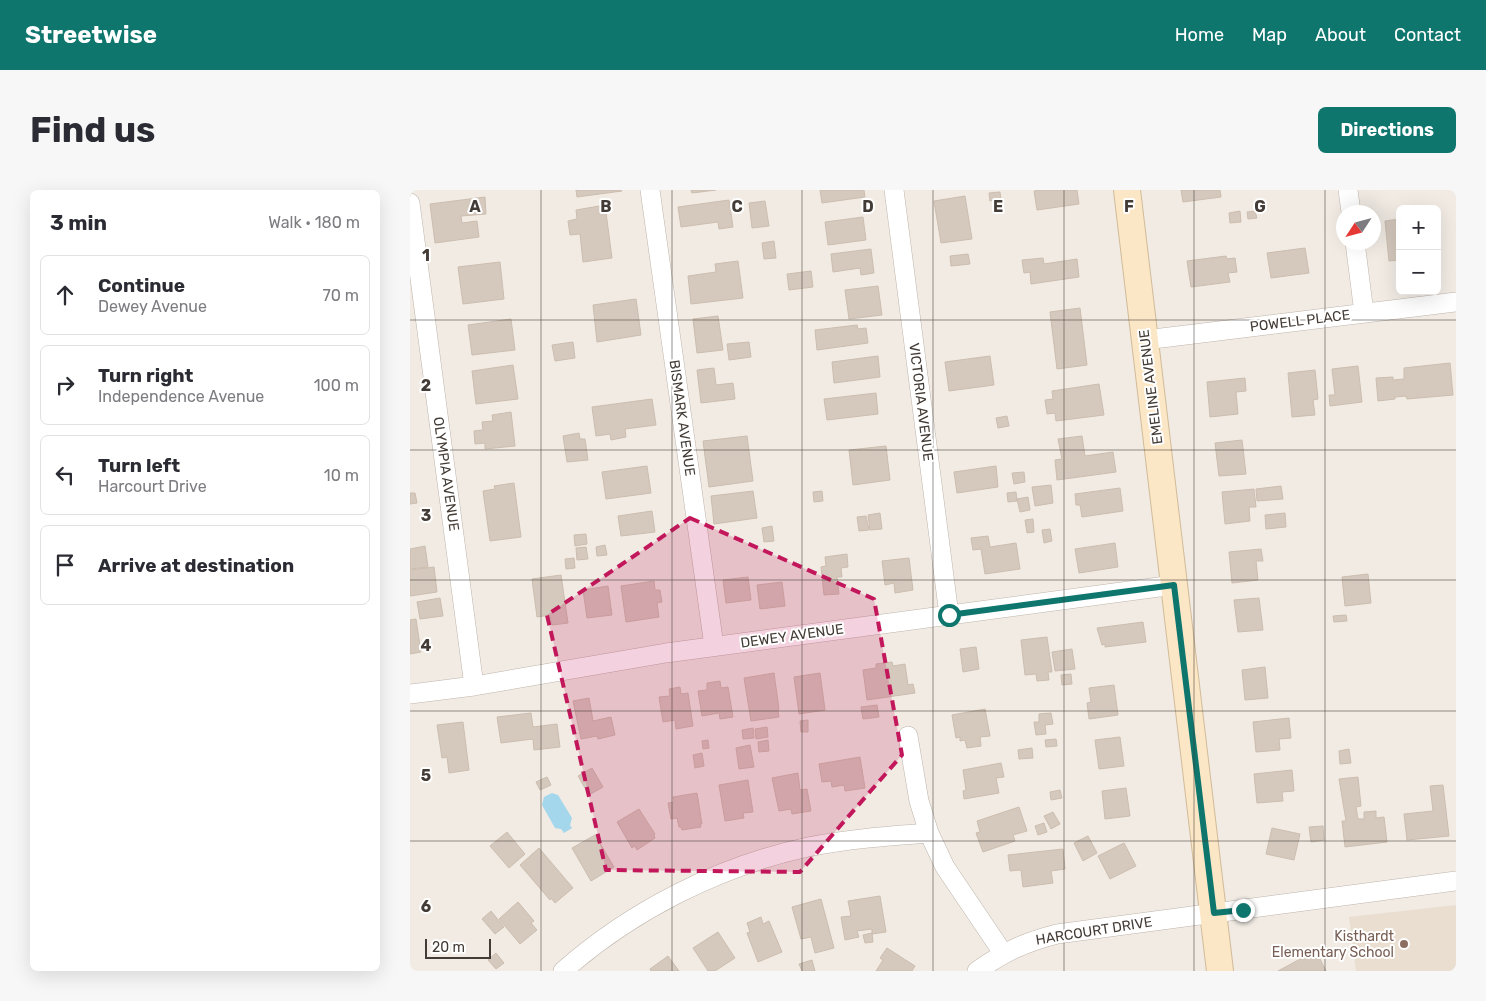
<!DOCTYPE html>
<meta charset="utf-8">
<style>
:root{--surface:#fff;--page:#f7f7f7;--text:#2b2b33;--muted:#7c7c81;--line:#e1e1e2;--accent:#0f766e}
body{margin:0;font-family:Rubik,sans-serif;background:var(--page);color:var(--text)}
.controls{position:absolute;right:15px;top:15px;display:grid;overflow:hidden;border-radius:8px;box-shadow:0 5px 20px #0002}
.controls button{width:45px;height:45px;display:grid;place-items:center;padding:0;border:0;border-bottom:1px solid var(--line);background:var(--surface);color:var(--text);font:25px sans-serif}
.compass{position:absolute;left:926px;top:15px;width:45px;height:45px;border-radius:50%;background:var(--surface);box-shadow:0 5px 20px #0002;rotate:234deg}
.scale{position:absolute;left:15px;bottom:12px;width:66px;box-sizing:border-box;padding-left:5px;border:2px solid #433b35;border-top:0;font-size:14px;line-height:18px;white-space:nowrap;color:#433b35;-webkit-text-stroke:4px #fff;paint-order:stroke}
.stop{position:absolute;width:15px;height:15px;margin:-11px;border:4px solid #0f766e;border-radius:50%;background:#fff}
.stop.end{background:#0f766e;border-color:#fff;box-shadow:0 1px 5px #0008}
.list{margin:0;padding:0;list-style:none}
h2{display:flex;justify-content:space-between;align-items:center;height:65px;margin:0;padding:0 20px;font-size:21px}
h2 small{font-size:16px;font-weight:400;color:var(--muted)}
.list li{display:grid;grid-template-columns:32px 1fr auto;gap:15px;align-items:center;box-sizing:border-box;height:80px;margin:0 10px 10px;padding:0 10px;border:1px solid var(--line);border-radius:8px}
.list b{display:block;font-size:19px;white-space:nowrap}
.list p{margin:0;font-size:16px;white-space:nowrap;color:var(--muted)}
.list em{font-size:16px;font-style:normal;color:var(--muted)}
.icon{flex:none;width:28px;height:28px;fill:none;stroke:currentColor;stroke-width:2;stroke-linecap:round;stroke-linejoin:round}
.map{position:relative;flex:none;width:1046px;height:781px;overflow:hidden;border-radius:8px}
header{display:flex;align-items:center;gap:30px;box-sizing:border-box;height:70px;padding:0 25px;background:var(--accent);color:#fff}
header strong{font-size:24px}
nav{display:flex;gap:28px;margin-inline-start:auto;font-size:18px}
.intro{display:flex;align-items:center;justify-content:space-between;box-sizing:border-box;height:120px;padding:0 30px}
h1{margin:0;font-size:35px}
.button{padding:12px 22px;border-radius:8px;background:var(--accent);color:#fff;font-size:18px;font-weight:700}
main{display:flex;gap:30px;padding:0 30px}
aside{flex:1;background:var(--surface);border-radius:8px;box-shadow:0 5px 20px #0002}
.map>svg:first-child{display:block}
.education{fill:#e9decf}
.water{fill:#a4d7eb}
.building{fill:#d5c9be;stroke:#ccbdae}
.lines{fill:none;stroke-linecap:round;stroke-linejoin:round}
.street-casing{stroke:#bfb5ab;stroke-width:20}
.secondary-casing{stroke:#d1bb99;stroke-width:28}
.street{stroke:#fff;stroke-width:19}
.secondary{stroke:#fbe7c5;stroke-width:26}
.route{stroke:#0f766e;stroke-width:6}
.marked{fill:#c2185b;fill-opacity:0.2;stroke:#c2185b;stroke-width:4;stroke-dasharray:10 6;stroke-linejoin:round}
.grid{fill:none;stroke:#433b35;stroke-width:1;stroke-opacity:0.55}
.education-dot{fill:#8d6e63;stroke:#fff;stroke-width:2}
.labels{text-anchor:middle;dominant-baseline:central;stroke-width:4;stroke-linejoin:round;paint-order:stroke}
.street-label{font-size:14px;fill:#433b35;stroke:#fff}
.education-label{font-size:14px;fill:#785e54;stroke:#fff;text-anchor:end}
.grid-label{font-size:16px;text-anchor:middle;font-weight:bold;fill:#433b35;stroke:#fff;stroke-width:4;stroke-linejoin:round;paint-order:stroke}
</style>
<header>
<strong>Streetwise</strong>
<nav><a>Home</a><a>Map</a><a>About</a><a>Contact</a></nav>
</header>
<div class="intro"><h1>Find us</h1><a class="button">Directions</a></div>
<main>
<aside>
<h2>3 min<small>Walk · 180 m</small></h2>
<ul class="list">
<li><svg class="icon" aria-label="ahead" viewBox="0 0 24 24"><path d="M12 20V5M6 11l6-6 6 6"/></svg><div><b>Continue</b><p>Dewey Avenue</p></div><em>70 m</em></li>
<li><svg class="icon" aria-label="right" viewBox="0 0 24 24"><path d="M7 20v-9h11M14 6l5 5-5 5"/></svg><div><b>Turn right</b><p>Independence Avenue</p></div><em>100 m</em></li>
<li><svg class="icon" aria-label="left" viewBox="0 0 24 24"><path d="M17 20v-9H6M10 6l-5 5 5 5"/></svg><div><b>Turn left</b><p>Harcourt Drive</p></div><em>10 m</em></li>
<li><svg class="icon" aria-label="arrive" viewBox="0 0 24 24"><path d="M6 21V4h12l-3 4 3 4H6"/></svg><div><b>Arrive at destination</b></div></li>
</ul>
</aside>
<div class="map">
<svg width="1046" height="781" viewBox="0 0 1046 781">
<rect width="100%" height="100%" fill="#f1ebe4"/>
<path class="education" d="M1046,715V781H946L939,727Z"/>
<path class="water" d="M142,603L148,605L162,628L160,635L162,638L154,643L151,639L145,638L132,615L134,607Z"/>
<path class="building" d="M166,0H211L212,1L167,7Z
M281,0H306L282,3Z
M410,0H454L455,7L412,13Z
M631,0H667L669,14L627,20L624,1Z
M771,0H810L811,7L773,12Z
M590,2L591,9L580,11L579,3Z
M555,6L562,49L531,53L524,11Z
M75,7L76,24L51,26L52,33L67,31L69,47L25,53L20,14Z
M319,10L323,37L309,39L308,32L271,37L268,17Z
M355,11L359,36L342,38L339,13Z
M195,15L202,68L173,72L170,44L160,45L158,31L167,29L166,20Z
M830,21L831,32L820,33L819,23Z
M845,21L847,28L838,29L837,22Z
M453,27L456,50L418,55L415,32Z
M990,29V70L979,71L975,31Z
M364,51L366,68L354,69L352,53Z
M895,58L899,83L861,88L857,63Z
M461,59L464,83L451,85L450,78L423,82L421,64Z
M558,64L560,74L541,76L540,66Z
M816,66L817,69L825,68L827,82L818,83L820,92L781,97L777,71Z
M633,68L634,74L667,69L669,87L621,94L620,82L614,83L612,70Z
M328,71L333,108L281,114L278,86L306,82L305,74Z
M90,72L94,109L53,114L48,77Z
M401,81L403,97L379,100L377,84Z
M468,96L472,125L439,129L435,100Z
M226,109L231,145L187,152L183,115Z
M670,118L677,175L647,179L640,122Z
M308,126L313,160L287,163L283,129Z
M101,129L105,160L62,165L58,135Z
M447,135L448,139L456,138L458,153L407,160L405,140Z
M163,152L165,168L145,171L142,155Z
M339,152L341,167L319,170L317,154Z
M468,166L470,187L424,193L422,172Z
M580,166L584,195L539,201L535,172Z
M1040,173L1043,205L997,209L996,206L985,207V209L968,211L966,188L983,187V190L994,189V178Z
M103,175L108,209L66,214L62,181Z
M948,176L952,212L920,216L919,205H925L922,179Z
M304,178L306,195L323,193L325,209L291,213L287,180Z
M905,180L908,209L903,210L905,225L882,227L878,183Z
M835,188L836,201L826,202L828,224L800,227L797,192Z
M689,194L694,225L646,231L645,223L637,224L635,210L643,209L642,201Z
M466,203L468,224L417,230L414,209Z
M242,209L246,235L215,239L216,247L201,250L200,244L186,246L182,217Z
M101,222L105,256L75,259V253L65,254L64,241L73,240L72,232L83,231L82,225Z
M597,226L599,236L588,238L586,228Z
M169,243L170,249H175L178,270L157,272L153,246Z
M337,246L343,291L299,297L293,251Z
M672,246L675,266L703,262L706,282L647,290L645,270L652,269L648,249Z
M832,250L836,284L809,286L805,253Z
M476,256L480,290L443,295L439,260Z
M237,276L241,303L196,309L192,282Z
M586,276L588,297L547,303L544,282Z
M614,282L615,292L604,294L602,283Z
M104,293L111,347L80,351L73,301L85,299L84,296Z
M641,295L643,313L625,316L622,297Z
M871,296L873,309L847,311L846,299Z
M710,298L713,321L672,327L670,315H666L665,304Z
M844,299L846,317H839L840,331L815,334L812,302Z
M343,301L347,328L304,334L301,306Z
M412,301L413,311L404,312L403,302Z
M606,302L607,311L598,312L597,303Z
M0,303H5L7,313L0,314Z
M618,307L620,320L610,322L607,309Z
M242,321L245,342L211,346L208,326Z
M470,323L472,339L460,340L458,325Z
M875,323L876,337L856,339L855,325Z
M456,326L459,340L449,341L447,327Z
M623,329L624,342L617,343L615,330Z
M362,336L364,351L354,352L352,338Z
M640,339L642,351L634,353L632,340Z
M176,344L177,354L165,356L164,345Z
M578,346L580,357L606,353L610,379L575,384L571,359L563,360L561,348Z
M705,353L708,377L669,383L665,359Z
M195,355L197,365L187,366L186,357Z
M15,356L18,377L0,379V359Z
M176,357L178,369L167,370L166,358Z
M851,359L853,371H846L848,390L822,393L819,362Z
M437,364L438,377L431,378L432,387H427L429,404L414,405L411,377L416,376L415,367Z
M164,368L165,378L156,379L155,369Z
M499,368L503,400L485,403L484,393L475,395L472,371Z
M24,377L27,402L0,406V380Z
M958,384L961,413L935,416L932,387Z
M151,385L158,433L142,435L140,425L127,427L122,389Z
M338,387L341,410L316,413L313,390Z
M244,391L245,400H250L252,412L247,413L249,427L216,432L211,396Z
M372,392L375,416L350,419L347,395Z
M198,396L202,425L177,428L173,400Z
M30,408L33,426L10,429L7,412Z
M849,408L853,440L828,442L824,410Z
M936,425L937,431L924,432L923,426Z
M6,429L11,462L0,464V430Z
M733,432L736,452L695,457V454L692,455L687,438Z
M637,447L642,482H638L639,490L627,491L626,484L615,485L611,450Z
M566,457L569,479L553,482L550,459Z
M662,459L665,479L645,481L642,462Z
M482,472L483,476L495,474L498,495L503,494L505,503L457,510L453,480L466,478V474Z
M855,477L858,508L835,510L832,480Z
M364,483L369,519L368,520L369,527L341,531L334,488Z
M410,483L415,520L389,524L384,487Z
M661,484L662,494L652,495L651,485Z
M310,491L311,498L318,497L323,527L310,529L309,523L292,526L288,501L297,500V493Z
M704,495L708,525L679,529L677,513L681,512L679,498Z
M270,497L271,504L278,503L283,536L266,539L265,530L253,532L249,507L260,506L259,499Z
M179,508L183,531L201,527L205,545L188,549L187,546L171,549L163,511Z
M467,515L469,527L453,529L451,517Z
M575,519L580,546L570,547L571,556L557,558L555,550L550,551V547L546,548L542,525Z
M121,523L123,537L147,534L150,557L124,560L123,549L91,553L87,527Z
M641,523L643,534L635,535L636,544L626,545L624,532H629V524Z
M879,528L881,548L869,549L870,560L846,562L843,532Z
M398,530V542H391L390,531Z
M53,532L59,580L39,583L37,567L32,568L27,535Z
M357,537L358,547L346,549L345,539Z
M343,538L344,548L333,549L332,540Z
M710,547L714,576L689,579L685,550Z
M646,549L647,556L636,557L635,550Z
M298,550L299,558L293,559L292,551Z
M358,550L359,561L349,562L348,552Z
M340,555L344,577L329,579L326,558Z
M622,558L623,568L609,569L608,560Z
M939,559L941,573L930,574L929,561Z
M292,563L294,576L285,578L283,565Z
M450,567L455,598L435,601L434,595L422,597L421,591L412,592L409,574Z
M591,573L594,587L586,588L589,603L554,609L553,601L556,600L553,580Z
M182,578L193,597L179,605L168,586Z
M882,580L884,601L872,602L873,611L847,613L844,584Z
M388,583L390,600L397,599L401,621L382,624L381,619L369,621L362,588Z
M137,587L141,595L130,600L126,592Z
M948,587L951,616L946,617L948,629H954V622L966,621V628L974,627L977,652L935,657L932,631H936L929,589Z
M338,590L343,622L333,623L334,628L315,631L309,595Z
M1033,595L1039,646L997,650L994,624L1023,621L1020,596Z
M716,598L720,626L695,629L692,601Z
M650,600L652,608L641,610L640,602Z
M287,603L292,634H290L291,637L272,640L271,637H269L267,628L261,629L258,613L264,612L263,607Z
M609,617L617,641L603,645L605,651L573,662L566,643L570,642L567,631Z
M229,619L245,644L244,645L245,648L227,660L225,656L222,658L207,632Z
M643,622L650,634L641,639L634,626Z
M634,633L637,642L628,645L625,636Z
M913,636L914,650L901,652L899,637Z
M862,638L890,644L884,670L856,664Z
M97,642L115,664L99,678L80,656Z
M185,645L204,677L181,691L162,658Z
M678,646L687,663L673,671L664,653Z
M714,653L726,676L700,689L688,666Z
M129,658L163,698L145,713L141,708L140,710L110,675Z
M653,659L655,679L641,681L643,693L613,697L611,680L600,681L598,665Z
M470,706L476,742L462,744V739L447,741L449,747L435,750L431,727L441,726L438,711Z
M411,709L424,758L405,763L401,747L391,749L382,717Z
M108,712L124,731L121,733L127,740L110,754L89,729Z
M81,721L94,737L85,744L72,729Z
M351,727L353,734L359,731L372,762L348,772L337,743L340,742L337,733Z
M308,742L325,768L305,781H298L283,758Z
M462,743L463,752L455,753L453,745Z
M477,758L505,776L502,781H466L473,770L470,768Z
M86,763L94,773L86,779L78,770Z
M907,763L916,781H868L894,767L895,769Z
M258,766L269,781H241L240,779Z
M402,770L405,781H392L389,774Z"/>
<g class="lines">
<defs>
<path id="street" d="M240,0L304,456
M484,0L539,425
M938,0L941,22
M0,13L64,496
M945,52L954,123
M735,150L1046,112
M0,504L64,496L256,463L764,395
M498,546L509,611L519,643
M153,781C221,721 309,676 398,657C438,649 478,646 519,643L535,677L593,763
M567,781C596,761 613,753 647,744L1046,691"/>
<path id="secondary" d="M717,0L810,781"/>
</defs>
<use href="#street" class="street-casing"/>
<use href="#secondary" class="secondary-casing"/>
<use href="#street" class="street"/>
<use href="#secondary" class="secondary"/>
</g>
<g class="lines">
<path class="route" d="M539,425L764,395L804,723L833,720"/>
</g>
<path class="marked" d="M280,328L464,409L492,565L390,682L196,680L137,425Z"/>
<path class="grid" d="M131,0V781M262,0V781M392,0V781M523,0V781M654,0V781M784,0V781M915,0V781M0,130H1046M0,260H1046M0,390H1046M0,521H1046M0,651H1046"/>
<circle class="education-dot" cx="994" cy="754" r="5"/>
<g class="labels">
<g class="street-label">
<text transform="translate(890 131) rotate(-7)">POWELL PLACE</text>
<text transform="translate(741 197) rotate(-97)">EMELINE AVENUE</text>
<text transform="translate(511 212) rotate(83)">VICTORIA AVENUE</text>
<text transform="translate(272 228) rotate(82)">BISMARK AVENUE</text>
<text transform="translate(36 284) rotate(82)">OLYMPIA AVENUE</text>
<text transform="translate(382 446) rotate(-8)">DEWEY AVENUE</text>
<text transform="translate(684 741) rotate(-9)">HARCOURT DRIVE</text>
</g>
<g class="education-label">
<text x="984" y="746">Kisthardt<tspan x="984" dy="16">Elementary School</tspan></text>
</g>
</g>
<g class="grid-label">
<text x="65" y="22">A</text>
<text x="196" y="22">B</text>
<text x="327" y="22">C</text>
<text x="458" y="22">D</text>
<text x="588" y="22">E</text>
<text x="719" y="22">F</text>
<text x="850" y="22">G</text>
<text x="16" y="71">1</text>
<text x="16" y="201">2</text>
<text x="16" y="331">3</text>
<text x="16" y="461">4</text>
<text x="16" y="591">5</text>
<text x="16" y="722">6</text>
</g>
</svg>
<div class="controls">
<button>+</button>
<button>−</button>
</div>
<svg class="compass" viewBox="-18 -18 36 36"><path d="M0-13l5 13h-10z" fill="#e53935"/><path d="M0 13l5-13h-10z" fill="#7c7c81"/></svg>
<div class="scale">20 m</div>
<div class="stop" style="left:539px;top:425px"></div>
<div class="stop end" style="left:833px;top:720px"></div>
</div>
</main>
